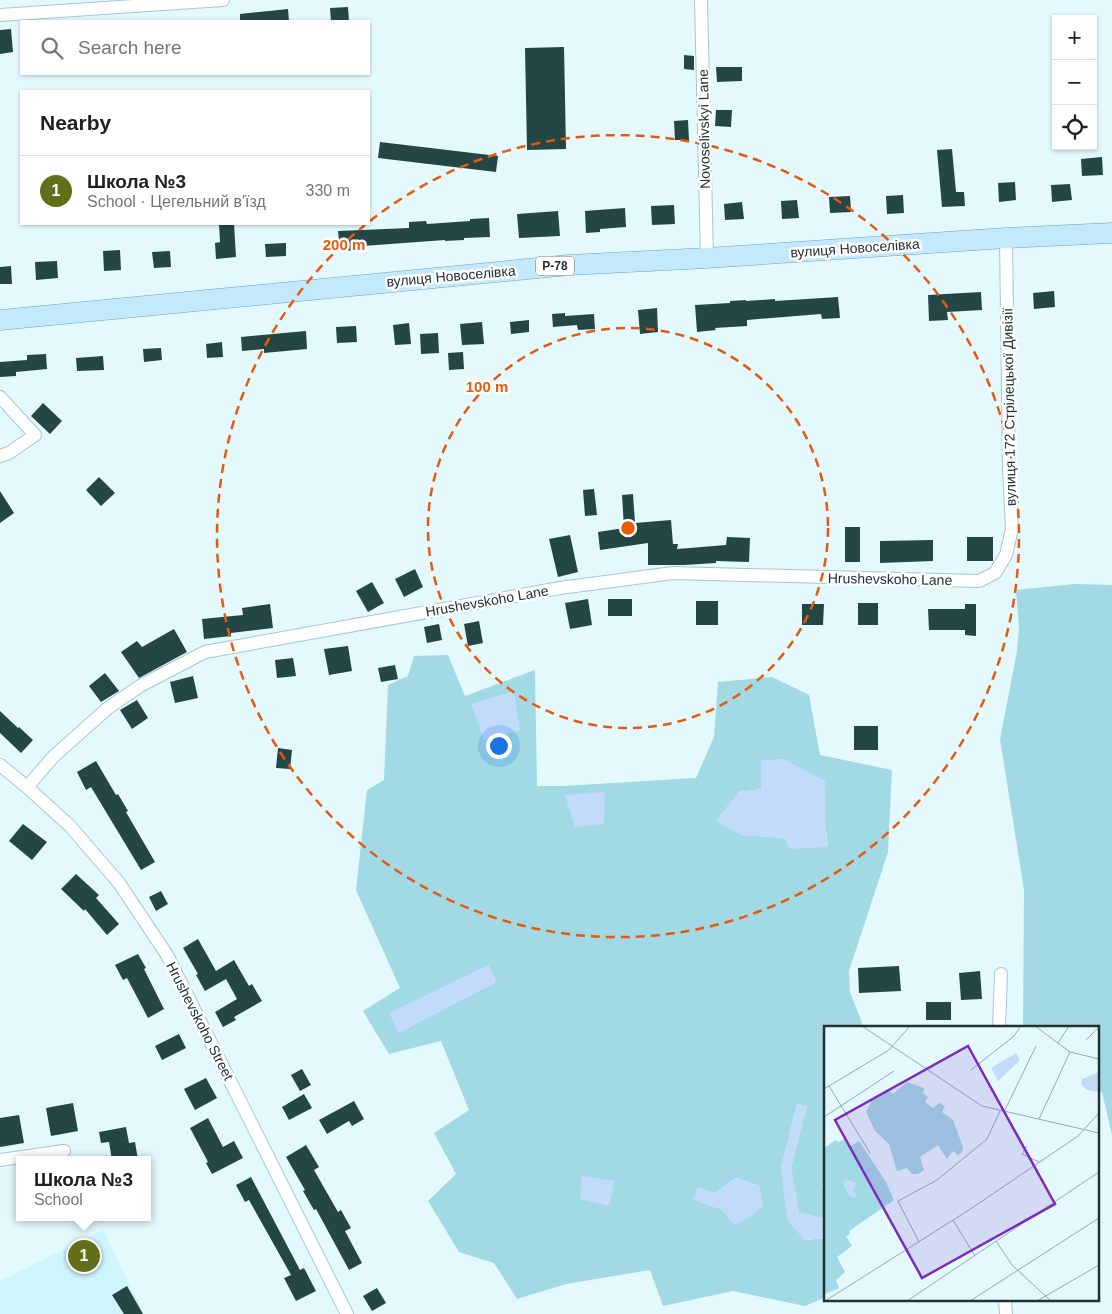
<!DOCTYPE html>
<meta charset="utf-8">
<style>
:root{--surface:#fff;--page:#f6f6f6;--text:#202124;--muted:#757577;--line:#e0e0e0;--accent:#626f19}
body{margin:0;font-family:Arial,sans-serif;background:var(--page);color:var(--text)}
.controls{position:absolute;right:15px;top:15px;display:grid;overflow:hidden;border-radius:0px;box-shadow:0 1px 4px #0004}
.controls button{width:45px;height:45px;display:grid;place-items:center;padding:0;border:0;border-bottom:1px solid var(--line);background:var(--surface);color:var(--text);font:25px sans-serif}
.you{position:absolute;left:498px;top:745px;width:18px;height:18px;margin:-12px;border:4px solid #fff;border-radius:50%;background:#1a73e8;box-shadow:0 0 0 8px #1a73e833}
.badge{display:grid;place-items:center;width:32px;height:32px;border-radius:50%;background:var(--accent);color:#fff;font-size:16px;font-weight:700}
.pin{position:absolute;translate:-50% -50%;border:2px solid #fff;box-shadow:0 1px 5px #0006}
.popup{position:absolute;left:16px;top:1156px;width:135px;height:65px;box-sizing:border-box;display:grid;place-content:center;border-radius:0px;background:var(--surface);filter:drop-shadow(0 1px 4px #0005);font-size:16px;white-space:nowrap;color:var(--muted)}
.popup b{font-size:19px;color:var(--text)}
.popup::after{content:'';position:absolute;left:50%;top:100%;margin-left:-10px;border:10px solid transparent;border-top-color:var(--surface)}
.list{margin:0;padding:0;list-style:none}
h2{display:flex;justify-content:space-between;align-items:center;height:65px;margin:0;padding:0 20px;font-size:21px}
h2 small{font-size:16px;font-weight:400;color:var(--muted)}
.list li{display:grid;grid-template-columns:32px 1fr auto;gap:15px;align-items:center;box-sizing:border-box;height:70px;padding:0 20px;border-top:1px solid var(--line)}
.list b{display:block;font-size:19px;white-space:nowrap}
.list p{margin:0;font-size:16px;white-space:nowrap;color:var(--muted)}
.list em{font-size:16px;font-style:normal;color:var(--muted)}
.icon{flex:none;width:28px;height:28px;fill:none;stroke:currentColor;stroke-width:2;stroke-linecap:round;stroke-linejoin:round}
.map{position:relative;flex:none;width:1112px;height:1314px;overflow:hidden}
.search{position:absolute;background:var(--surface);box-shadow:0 1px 4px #0004;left:20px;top:20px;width:350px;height:55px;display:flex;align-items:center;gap:12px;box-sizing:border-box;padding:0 18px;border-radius:0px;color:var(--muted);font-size:19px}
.panel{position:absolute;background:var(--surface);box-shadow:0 1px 4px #0004;left:20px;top:90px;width:350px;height:135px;border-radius:0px}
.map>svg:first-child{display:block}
.built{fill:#cef4fc}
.green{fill:#a1d9e5;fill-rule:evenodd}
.water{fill:#c1dbf8}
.building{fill:#244746}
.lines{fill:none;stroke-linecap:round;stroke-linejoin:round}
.minor-casing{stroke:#a4c8d0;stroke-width:14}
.primary-casing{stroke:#719fb5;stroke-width:21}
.minor{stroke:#fff;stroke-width:12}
.primary{stroke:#c3e9fd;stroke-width:20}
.ring{fill:none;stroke:#e8590c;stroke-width:2.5;stroke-dasharray:9 6}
.labels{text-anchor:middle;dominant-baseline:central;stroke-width:5;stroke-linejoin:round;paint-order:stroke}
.shield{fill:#fff;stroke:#656f71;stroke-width:1}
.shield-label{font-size:12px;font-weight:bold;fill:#233134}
.street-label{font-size:14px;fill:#233134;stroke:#fff}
.inset-road{fill:none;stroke:#96a9ad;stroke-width:1}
.view{fill:#7b2cbf;fill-opacity:0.15;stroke:#7b2cbf;stroke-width:2.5}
.inset-edge{fill:none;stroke:#233134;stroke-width:2.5}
.centre{fill:#e8590c;stroke:#fff;stroke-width:2.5}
.ring-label{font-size:15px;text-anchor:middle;font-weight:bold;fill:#e8590c;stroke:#fff;stroke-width:5;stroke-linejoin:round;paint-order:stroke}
</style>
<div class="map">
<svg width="1112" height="1314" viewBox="0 0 1112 1314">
<rect width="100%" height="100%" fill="#e3f9fe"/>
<path class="built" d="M103,1230L144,1314H0V1281Z"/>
<path class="green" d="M1074,584L1112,585V1135L1102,1092H1098V1028H1023L1024,890L1000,739L1017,651L1019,628L1016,590Z
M448,655L465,696L535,670L537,786H564L696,778L714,737L718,682L772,677L809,695L820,755L892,770L888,852L849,971L850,992L864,1028H826V1174L822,1187L826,1188V1219L799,1213L791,1167L807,1106L797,1104L781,1169L804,1240L826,1238V1297L805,1306L733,1291L663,1306L650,1270L566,1284L517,1299L494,1263L459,1252L428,1201L456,1174L434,1133L469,1110L441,1041L389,1054L363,1011L400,988L356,890L367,790L384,780L388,685L408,676L414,656ZM784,759L826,830L828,847L784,838L742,835L716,821L739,792L761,789V761ZM488,965L496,982L398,1033ZM735,1178L760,1186L735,1225L722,1210L715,1193Z"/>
<path class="water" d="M514,691L520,730L484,740L471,704Z
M784,759L825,781L826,830L828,847L790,849L784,838L742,835L716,821L739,792L761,789V761Z
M605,792L604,824L575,827L565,795Z
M488,965L496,982L398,1033L389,1013Z
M797,1104L807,1106L791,1167L799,1213L826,1219V1238L804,1240L787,1219L781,1169Z
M582,1176L615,1181L609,1206L580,1199Z
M735,1178L760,1186L763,1207L753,1215L735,1225L722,1210L693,1200L698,1187L715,1193Z"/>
<path class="building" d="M348,7L349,21H331L330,8Z
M288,9L289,21H240V14Z
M11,29L13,52L0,54V30Z
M564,47L566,149L527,150L525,48Z
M684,55L694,56V70L684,69Z
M716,67H742V81L717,82Z
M716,110H732L731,127L715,126Z
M688,120L689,140H675L674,121Z
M380,142L498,156L496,172L378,158Z
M952,149L956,192H964L965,206L942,207L937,150Z
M1102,157L1103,175L1082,176L1081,159Z
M1015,182L1016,200L999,202L998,183Z
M1070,184L1072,200L1052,202L1051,185Z
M903,195L904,213L887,214L886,196Z
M850,196L851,212L830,213L829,197Z
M797,200L799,218L782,219L781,201Z
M742,202L744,219L725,220L724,204Z
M674,205L675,224L652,225L651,206Z
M625,208L626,227L600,229V232L586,233L585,211Z
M558,211L560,236L519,238L517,214Z
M489,218L490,237L464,238V240L445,241V240L363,246V250L340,251L338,231L409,228V222L426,221L427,224L470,221V219Z
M219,224H234L236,257L216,259L215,243L220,242Z
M286,243V256L266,257L265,244Z
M120,250L121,270L104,271L103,251Z
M170,251L171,267L154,268L152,252Z
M57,261L58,278L36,280L35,262Z
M11,266L12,284H0V267Z
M1054,291L1055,307L1034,309L1033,293Z
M981,292L982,310L947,312L948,320L929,321L928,295Z
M838,297L840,318L822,319L821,314L747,320V326L715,328L716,330L697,332L695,305L730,303V301L746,300V301L775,299V301Z
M657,308L658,332L640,334L638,310Z
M565,313V316L594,314L595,329L578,330L577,325L553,327L552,314Z
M529,320V332L511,334L510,322Z
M482,322L484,344L462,345L460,324Z
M409,323L411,344L395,345L393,325Z
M356,326L357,342L337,343L336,327Z
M306,331L307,349L264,353V349L242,351L241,337Z
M438,333L439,353L421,354L420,334Z
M222,342L223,357L207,358L206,344Z
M161,348L162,360L144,362L143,349Z
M463,352L464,369L449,370L448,353Z
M46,354L47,369L16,372V376L0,377V362L27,360V355Z
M103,356L104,370L77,371L76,358Z
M43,403L62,421L50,434L31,416Z
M99,477L115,493L101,506L86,490Z
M594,489L597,515L585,516L583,490Z
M0,491L14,513L0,523Z
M633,494L635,523L671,520L673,544H678L677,549L726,545L727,537L750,538L749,562L716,561V563L684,565H648V543L600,550L598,532L624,528L622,495Z
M845,527H860V562H845Z
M570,535L578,572L558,577L549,539Z
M967,537H993V561H967Z
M933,540V561L880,563V541Z
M415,569L423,587L404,597L395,579Z
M372,582L384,603L368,612L356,591Z
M588,599L592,625L570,629L565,603Z
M608,599H632V616H608Z
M696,601H718V625H696Z
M858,603H878V625H858Z
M270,604L273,628L231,633V636L204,639L202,619L243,615L242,608Z
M802,604H824L823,625H802Z
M965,604H976V636L965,635V630H929L928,609H965Z
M479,621L483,643L468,646L464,624Z
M439,624L442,640L427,643L424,627Z
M174,629L187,652L139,678L121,652L137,641L142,647Z
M348,646L352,671L329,675L324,649Z
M293,658L296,676L277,678L275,660Z
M395,665L398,679L381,682L378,668Z
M105,673L119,691L101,702L89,686Z
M193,676L198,698L175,703L170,682Z
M137,700L148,718L132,729L120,710Z
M0,711L18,728L19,727L33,740L21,753L0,733Z
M854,726H878V750H854Z
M278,748L292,750L290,769L276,768Z
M96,761L116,795L118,794L128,811L126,812L155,862L141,870L91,787L86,790L77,772Z
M23,824L47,842L32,860L9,841Z
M76,874L99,895L96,898L119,924L107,935L85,909L84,911L61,889Z
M161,891L168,904L156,911L149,897Z
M198,939L216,971L234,960L249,986L252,984L262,1001L234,1017L236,1020L223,1027L215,1012L237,999L226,979L205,991L196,975L198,974L183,948Z
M138,954L146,968L144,969L164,1009L148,1018L127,978L123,980L115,965Z
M899,966L901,991L859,993L858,968Z
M980,971L982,999L961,1000L959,973Z
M926,1002H951V1020H926Z
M179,1034L186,1048L162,1060L155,1046Z
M302,1069L311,1085L300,1091L291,1075Z
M206,1078L217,1098L195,1110L184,1089Z
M304,1094L312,1108L289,1120L282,1107Z
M354,1101L364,1119L352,1126L349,1121L327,1134L319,1120Z
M73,1103L78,1131L51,1136L46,1108Z
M19,1115L24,1143L0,1147V1118Z
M208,1118L223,1147L234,1141L243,1158L212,1174L206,1163L208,1162L190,1128Z
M126,1127L129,1143L135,1142L138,1160H112L109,1142L101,1143L99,1132Z
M306,1145L319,1167L314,1170L338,1212L341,1210L351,1228L345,1231L362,1263L349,1270L316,1209L314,1210L303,1191L305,1190L286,1157Z
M251,1177L300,1270L304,1268L316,1291L296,1301L284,1278L291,1275L249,1200L245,1202L236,1185Z
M127,1286L143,1314H124L112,1295Z
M377,1288L386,1303L372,1311L363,1296Z"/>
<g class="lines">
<defs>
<path id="minor" d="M701,0L707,258
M0,15L223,0
M0,397L35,435L9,453L0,456
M0,765L27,787L70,826L119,883L167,955L347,1314
M27,787L54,756L108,708L140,686L205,652L560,588L673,573L979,581L995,573L1006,555L1012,529L1009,468L1006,238
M999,1028L1001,974
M0,1160L64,1151
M1005,1300L1006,1314"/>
<path id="primary" d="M0,320L569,265L707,258L1006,238L1112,233"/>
</defs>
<use href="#minor" class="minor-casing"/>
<use href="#primary" class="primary-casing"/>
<use href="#minor" class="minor"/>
<use href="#primary" class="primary"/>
</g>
<g class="ring">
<circle cx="628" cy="528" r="200"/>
<path d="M370 221A401 401 0 1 1 365 225"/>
</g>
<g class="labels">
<rect class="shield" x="536" y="256.5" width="38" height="19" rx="4"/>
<g class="shield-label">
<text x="555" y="266">Р-78</text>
</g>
<g class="street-label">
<text transform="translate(704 129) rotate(-91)">Novoselivskyi Lane</text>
<text transform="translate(855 248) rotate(-4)">вулиця Новоселівка</text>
<text transform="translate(451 276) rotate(-5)">вулиця Новоселівка</text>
<text transform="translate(1009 407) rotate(-91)">вулиця 172 Стрілецької Дивізії</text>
<text transform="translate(890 579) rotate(1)">Hrushevskoho Lane</text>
<text transform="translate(487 601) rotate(-10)">Hrushevskoho Lane</text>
<text transform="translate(200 1021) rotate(63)">Hrushevskoho Street</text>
</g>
</g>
<g transform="translate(824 1026)">
<rect width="275" height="275" fill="#e3f9fe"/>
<path d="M83,56L100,62L99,67L104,71L101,76L109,82L115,77L121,80L118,86L129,94L139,121L138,126L134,129L129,125L123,133L114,119L96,131L100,144L94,148H88L83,142L73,145L65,118L51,105L42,86L48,74L65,65L69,68ZM21,113L27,120L35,115L62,156L70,174L25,205L26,208L22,210L28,220L13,231L21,246L12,254L15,262L1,268L0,122L12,114L14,116Z" fill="#a1d9e5"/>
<path d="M192,27L196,34L174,55L167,42ZM275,46V66L263,64L257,58L258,53ZM22,153L32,157L29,165L33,169L32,172L26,171L19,158Z" fill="#c1dbf8"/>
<path class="inset-road" d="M38,0L158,80L275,107M211,0L246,26L275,33M262,14L275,1M234,17L245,0M147,44L190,10L197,0M5,60L46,127M0,63L65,24L86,0M180,86L212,20M0,91L70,45M215,93L246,26M203,120L198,128L215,136M129,194L151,230M172,215L188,239L227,275M95,216L74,175L113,154L163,113L176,85M1,275L145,184L254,110L275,87M83,275L275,146M146,275L275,192M213,275L275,239"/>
<path class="view" d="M144,20L231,178L98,252L11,94Z"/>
<rect width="275" height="275" class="inset-edge"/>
</g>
<circle cx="628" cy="528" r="8" class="centre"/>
<g class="ring-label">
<text x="344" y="250">200 m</text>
<text x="487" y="392">100 m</text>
</g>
</svg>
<div class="controls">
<button>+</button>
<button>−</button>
<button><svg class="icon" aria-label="locate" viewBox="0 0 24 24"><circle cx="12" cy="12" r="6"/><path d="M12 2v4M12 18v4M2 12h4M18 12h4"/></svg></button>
</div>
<div class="you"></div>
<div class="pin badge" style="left:84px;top:1256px">1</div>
<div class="popup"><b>Школа №3</b>School</div>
<div class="search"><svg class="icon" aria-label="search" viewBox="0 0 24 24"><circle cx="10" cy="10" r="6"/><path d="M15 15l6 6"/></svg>Search here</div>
<section class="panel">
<h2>Nearby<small></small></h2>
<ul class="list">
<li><span class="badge">1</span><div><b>Школа №3</b><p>School · Цегельний в'їзд</p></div><em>330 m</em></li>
</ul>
</section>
</div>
